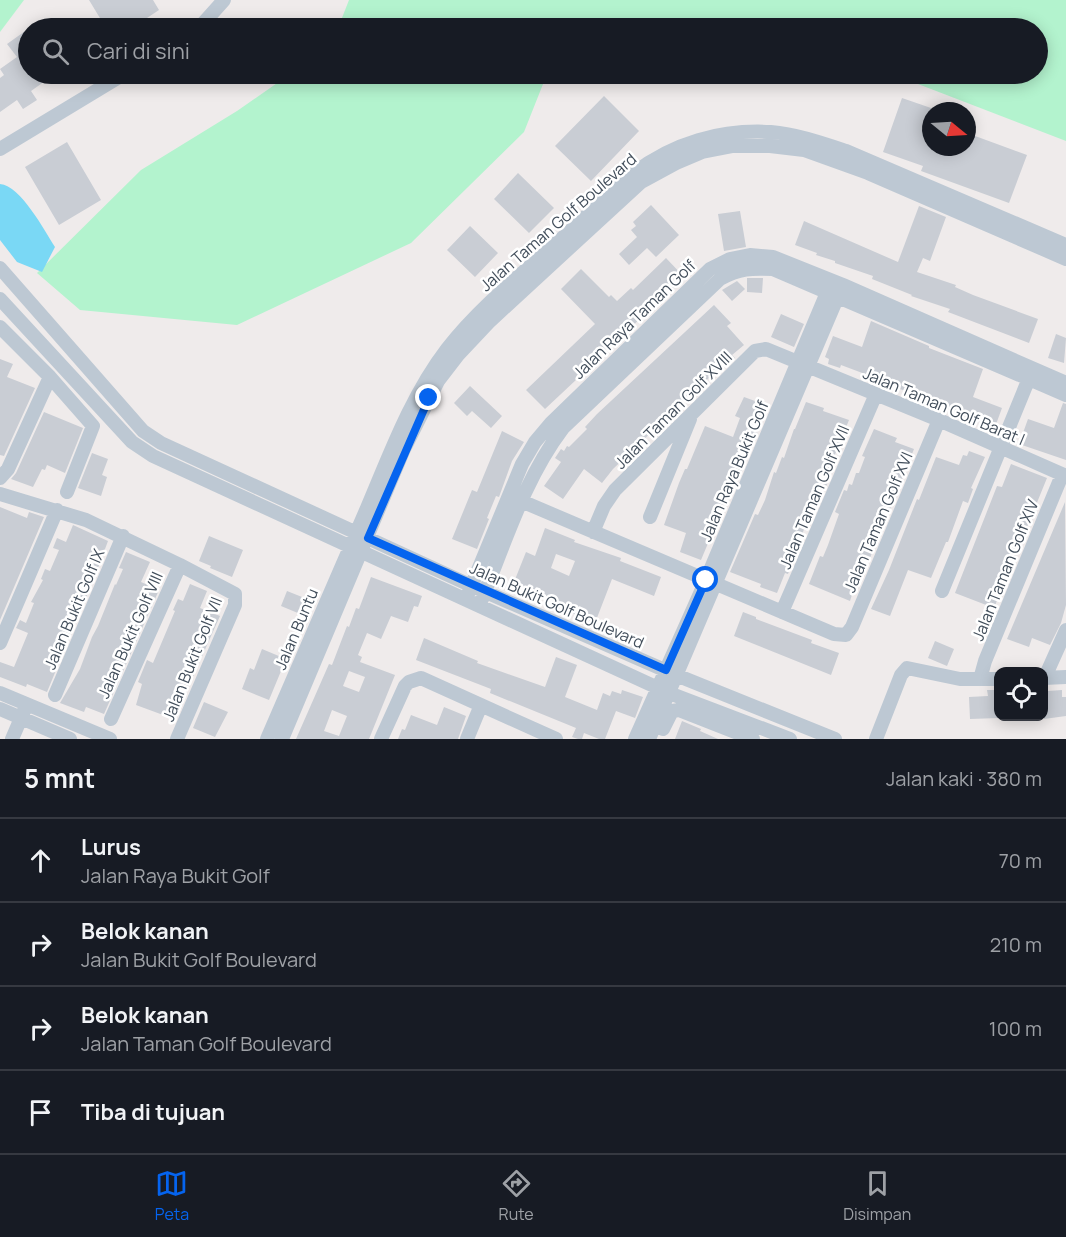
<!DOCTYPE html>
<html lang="id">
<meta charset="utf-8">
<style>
:root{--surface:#171b24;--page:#20242c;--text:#f1f3f6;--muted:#9ea1a6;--line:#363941;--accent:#0564ef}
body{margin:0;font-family:Manrope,sans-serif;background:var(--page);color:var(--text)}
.controls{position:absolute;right:18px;bottom:18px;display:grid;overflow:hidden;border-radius:12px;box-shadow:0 3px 15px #0003}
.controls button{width:54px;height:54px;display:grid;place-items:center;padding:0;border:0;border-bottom:2px solid var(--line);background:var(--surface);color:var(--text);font:30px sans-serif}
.compass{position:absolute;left:922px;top:102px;width:54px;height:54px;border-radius:50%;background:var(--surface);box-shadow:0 3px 15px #0003;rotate:108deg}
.stop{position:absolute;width:18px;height:18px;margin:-14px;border:4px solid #0564ef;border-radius:50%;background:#fff}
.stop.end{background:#0564ef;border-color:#fff;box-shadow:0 2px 6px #0008}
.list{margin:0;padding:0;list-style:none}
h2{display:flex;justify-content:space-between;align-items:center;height:78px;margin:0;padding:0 24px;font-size:26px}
h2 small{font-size:20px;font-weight:400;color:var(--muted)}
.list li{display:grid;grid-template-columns:39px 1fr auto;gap:18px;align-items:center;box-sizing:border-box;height:84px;padding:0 24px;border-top:2px solid var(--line)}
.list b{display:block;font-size:22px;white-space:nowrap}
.list p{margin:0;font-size:20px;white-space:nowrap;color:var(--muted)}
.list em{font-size:20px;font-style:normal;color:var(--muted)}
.icon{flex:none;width:33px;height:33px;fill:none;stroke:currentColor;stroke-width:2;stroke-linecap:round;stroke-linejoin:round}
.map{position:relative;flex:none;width:1066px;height:739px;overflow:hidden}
.search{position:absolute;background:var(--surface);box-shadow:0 3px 15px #0003;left:18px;right:18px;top:18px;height:66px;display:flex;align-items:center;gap:15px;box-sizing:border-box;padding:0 21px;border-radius:33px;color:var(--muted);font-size:22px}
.sheet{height:414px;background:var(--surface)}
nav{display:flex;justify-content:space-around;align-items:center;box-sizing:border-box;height:84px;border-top:2px solid var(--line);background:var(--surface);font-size:16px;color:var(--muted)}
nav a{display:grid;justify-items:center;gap:3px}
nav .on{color:var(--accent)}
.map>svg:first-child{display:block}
.green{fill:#b3f3ce}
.water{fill:#7ad8f5}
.building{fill:#c9cdd4;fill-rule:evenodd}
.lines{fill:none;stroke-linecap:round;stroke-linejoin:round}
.minor{stroke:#bdc8d3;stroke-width:14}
.route{stroke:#0564ef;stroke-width:8}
.labels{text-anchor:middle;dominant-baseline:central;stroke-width:5;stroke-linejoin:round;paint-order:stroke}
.street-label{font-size:16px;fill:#424e5b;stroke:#fff}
</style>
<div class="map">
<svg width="1066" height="739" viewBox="0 0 1066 739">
<rect width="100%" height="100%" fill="#efebeb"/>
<path class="green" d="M0,0H24L0,32Z
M349,0H1066V141L892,74H1038V28H653L567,24L565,28H338Z
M290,74H547L524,132L411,243L237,325L80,310L37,273L141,170L237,111Z"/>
<path class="water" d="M0,184C21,186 44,230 55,247L42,272L17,262L0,240Z"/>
<path class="building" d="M89,0H153L159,10L132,28H106Z
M28,29V74H55L31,91L37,100L23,109L17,100L0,112V78L4,75L0,69L17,57L7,44Z
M604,96L639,131L591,181L555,146Z
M902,98L931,108V147H967V133L1027,155L1009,203L921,171L923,166L883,152Z
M67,142L101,200L59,225L25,167Z
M518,173L554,208L529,233L494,199Z
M651,205L679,235L656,257L647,248L629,265L619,254L637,237L631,230L636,226L633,222Z
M919,206L946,217L930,261L923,258L917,272L956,285L955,287L973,295L1038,319L1029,343L948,312L950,309L911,296L912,295L872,279L873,276L835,263V261L816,255L817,253L795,245L804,221L898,262Z
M740,211L746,247L724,251L718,214Z
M470,226L498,253L475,277L447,250Z
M666,258L685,278L607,349L578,380L577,379L545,409L526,390L595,324L561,289L581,269L609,297L611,295L617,301L631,288L633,290Z
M747,278H763L762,293L747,292Z
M737,281L745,289L732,301L722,290Z
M714,305L731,323L727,326L744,345L732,355L735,358L725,367L723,365L688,397L613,469L602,483L584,469L563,499L544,486L561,462L555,458L561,449L564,451L567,446L569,447L587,429L585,427L597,414Z
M781,314L804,324L794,347L771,337Z
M871,321L929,346V348L983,369L973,397L1002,408L995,427L961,415L921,399L922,397L864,376L865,374L841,365L840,368L828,364L829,359L825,357L833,336L862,347Z
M1056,334L1066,338L1064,363L1048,358Z
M0,359L13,364L7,377L35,388L4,456L0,455Z
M470,386L502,416L491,428L472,411L467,416L454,403Z
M744,397L766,405L755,432L758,433L753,445L751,444L741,473L738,472L701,560L680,552L686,533L664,525L679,483L685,469H687L705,426L733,437L740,418L735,416Z
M806,402L824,408L823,411L849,420L827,474L831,476L828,482L818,506L813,504L788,574L785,573L777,593L760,587L761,584L730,572L755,514L758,515L765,500L774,472L776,473L782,457L784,458L794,429H795Z
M1063,403L1066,404V460L1019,444L1028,419L1054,428Z
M44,412L83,428L65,473L47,465L45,470L42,469L33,487L11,479L16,473Z
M874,429L897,438L895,442L914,449L876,545H875L859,586L855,585L850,601L809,584L820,556L823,557L828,545L839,514L835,512L844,490L847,491L849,484L852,485L856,473H859L865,457L862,456Z
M502,431L524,442L512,461L499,497L496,496L487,518L489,519L477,549L452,539L472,490L477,492Z
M969,451L985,457L971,488L973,489L968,503L963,501L948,542H946L931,578L908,570L890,616L871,609L889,570L917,499L919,500L936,457L959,465L963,455L967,456Z
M92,453L108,459L102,475L107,477L101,496L78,488Z
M1011,464L1047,478L994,608L955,593L997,486L1002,487Z
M1065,502L1066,605L1061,623L1050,645L1032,638L1029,647L1007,639Z
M0,507L27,518L29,512L44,517L0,620Z
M73,525L108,541L95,576L47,692L27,684L26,687L0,677V662L14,667L28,633L16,628L20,620L26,623L34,603L31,602L43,580L41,579L45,569L50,571L59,550L53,548L57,538L66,542Z
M545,528L575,540L574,542L621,558L620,561L661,577L654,596L612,579L595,623L572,613L574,608L514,582L526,552L535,556ZM556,554L575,561L569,576L551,568Z
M209,536L243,550L232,577L210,568L211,566L199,561Z
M126,552L150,562L141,582L159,590L104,714L86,707L84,712L60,703L80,669L92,637L98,626L115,584L116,585L123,569L119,568Z
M371,577L422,596L418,607L414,606L408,622L391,616L381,639L367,633L358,655L362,657L360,662L395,675L369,739H296L329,664L332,665L347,626L349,627L356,608L359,609ZM349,671L365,677L359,692L343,686ZM332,710L347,716L339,736L324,731Z
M190,584L207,591L200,608L220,616L174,719L136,705L142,684L138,682L147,660L153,663L175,611L173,610L178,599L183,601Z
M287,591L312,601L305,616L281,606Z
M743,612L756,617V619L812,640L811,643L839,653L831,675L734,636Z
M424,638L478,661L477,663L545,687L556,657L577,665L565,697L597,710L603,693L610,696L612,691L621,694L622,690L643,697L635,718L616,711L605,739H599L584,733L582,739H578L572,737L576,728L490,693L491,689L416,660Z
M935,641L954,649L947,666L928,658Z
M262,649L286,659L269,700L242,689L250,668L254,670Z
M987,690H999V718L970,719L969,697L988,696Z
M1062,690V697H1066V716L1044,719V695L1048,694V691Z
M204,702L228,712L215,737L193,728Z
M444,707L466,716L458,739H398L402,729L405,730L411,715L437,725Z
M682,721L701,729L700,731L718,739H675Z"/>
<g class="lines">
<path class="minor" d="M199,28L224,0
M0,149L124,74
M0,268L143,431L161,443L472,586L676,675L835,739
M0,299L132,442L153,456L669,693L790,739
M0,327L50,377L93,426L67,492
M0,478L8,469L50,377
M0,494L86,520L180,565L235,594V605L177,739
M521,501L834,634L846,635L852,627L939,420
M650,517L690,419
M593,532L604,506L615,490L755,351L766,349L939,420L1066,476
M942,591L1032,371
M469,592L522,464L535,442L551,423L710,269L730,259L750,255L773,257L843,285L1066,383
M482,599C506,540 525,478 563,428L720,279C739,268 752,268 773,269L1066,395
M782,612L876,394
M0,643L57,510
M1045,677L1066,630
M1044,678L1066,677
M980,679L985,661L1062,475
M0,693L110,739
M55,695L123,536
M0,709L70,739
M111,719L180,565
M663,729L672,711L679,710L753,739
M12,739L24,711
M267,739C300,662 333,585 367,508C390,454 411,396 447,349C481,305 528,269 569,232C590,213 611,191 634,173C673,143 721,129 771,132C796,134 822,143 846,151L1066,245
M282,739L404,449L438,381L458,355L490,321L641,182L676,163L702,152L733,146H770L804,150L868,173L1066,259
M381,739L405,686L409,682L421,678L556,739
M467,739L481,705
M635,739L706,580L831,283
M649,739L841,289
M876,739L901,675L907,668L960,679H998"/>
</g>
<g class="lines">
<path class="route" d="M429,398L368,538L666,670L706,580"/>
</g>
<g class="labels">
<g class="street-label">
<text transform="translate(558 222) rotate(-41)">Jalan Taman Golf Boulevard</text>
<text transform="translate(634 319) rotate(-44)">Jalan Raya Taman Golf</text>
<text transform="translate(944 406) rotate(23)">Jalan Taman Golf Barat I</text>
<text transform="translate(673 410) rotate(-45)">Jalan Taman Golf XVIII</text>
<text transform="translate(734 471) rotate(-67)">Jalan Raya Bukit Golf</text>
<text transform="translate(814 497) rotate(-67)">Jalan Taman Golf XVII</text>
<text transform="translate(878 522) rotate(-67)">Jalan Taman Golf XVI</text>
<text transform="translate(1005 570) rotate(-68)">Jalan Taman Golf XIV</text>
<text transform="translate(557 605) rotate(24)">Jalan Bukit Golf Boulevard</text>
<text transform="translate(74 609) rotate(-67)">Jalan Bukit Golf IX</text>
<text transform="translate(296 629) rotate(-67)">Jalan Buntu</text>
<text transform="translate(130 635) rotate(-66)">Jalan Bukit Golf VIII</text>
<text transform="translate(192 659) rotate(-68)">Jalan Bukit Golf VII</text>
</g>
</g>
</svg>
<div class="controls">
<button><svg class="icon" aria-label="locate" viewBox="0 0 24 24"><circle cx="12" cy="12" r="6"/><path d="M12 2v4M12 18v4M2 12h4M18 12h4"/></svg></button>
</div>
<svg class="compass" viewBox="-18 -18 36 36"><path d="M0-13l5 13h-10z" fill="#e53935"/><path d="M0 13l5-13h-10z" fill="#9ea1a6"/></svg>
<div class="stop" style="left:706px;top:580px"></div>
<div class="stop end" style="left:429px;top:398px"></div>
<div class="search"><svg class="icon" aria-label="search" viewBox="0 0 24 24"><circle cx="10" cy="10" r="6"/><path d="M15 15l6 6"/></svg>Cari di sini</div>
</div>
<section class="sheet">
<h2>5 mnt<small>Jalan kaki · 380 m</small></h2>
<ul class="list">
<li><svg class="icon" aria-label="ahead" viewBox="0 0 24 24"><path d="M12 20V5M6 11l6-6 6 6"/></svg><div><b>Lurus</b><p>Jalan Raya Bukit Golf</p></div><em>70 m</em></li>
<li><svg class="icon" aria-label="right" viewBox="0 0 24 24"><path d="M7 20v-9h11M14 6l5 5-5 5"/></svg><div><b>Belok kanan</b><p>Jalan Bukit Golf Boulevard</p></div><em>210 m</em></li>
<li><svg class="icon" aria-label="right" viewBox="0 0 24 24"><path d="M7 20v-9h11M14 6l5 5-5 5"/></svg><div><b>Belok kanan</b><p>Jalan Taman Golf Boulevard</p></div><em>100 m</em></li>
<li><svg class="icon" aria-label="arrive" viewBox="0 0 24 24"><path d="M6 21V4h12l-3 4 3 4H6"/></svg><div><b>Tiba di tujuan</b></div></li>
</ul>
</section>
<nav>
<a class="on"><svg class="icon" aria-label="map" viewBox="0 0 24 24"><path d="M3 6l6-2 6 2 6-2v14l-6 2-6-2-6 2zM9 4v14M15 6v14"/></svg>Peta</a>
<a><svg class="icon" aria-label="directions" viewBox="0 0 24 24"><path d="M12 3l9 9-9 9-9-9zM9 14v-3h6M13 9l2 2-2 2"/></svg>Rute</a>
<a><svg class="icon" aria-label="saved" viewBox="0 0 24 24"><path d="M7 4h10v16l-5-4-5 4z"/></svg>Disimpan</a>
</nav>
